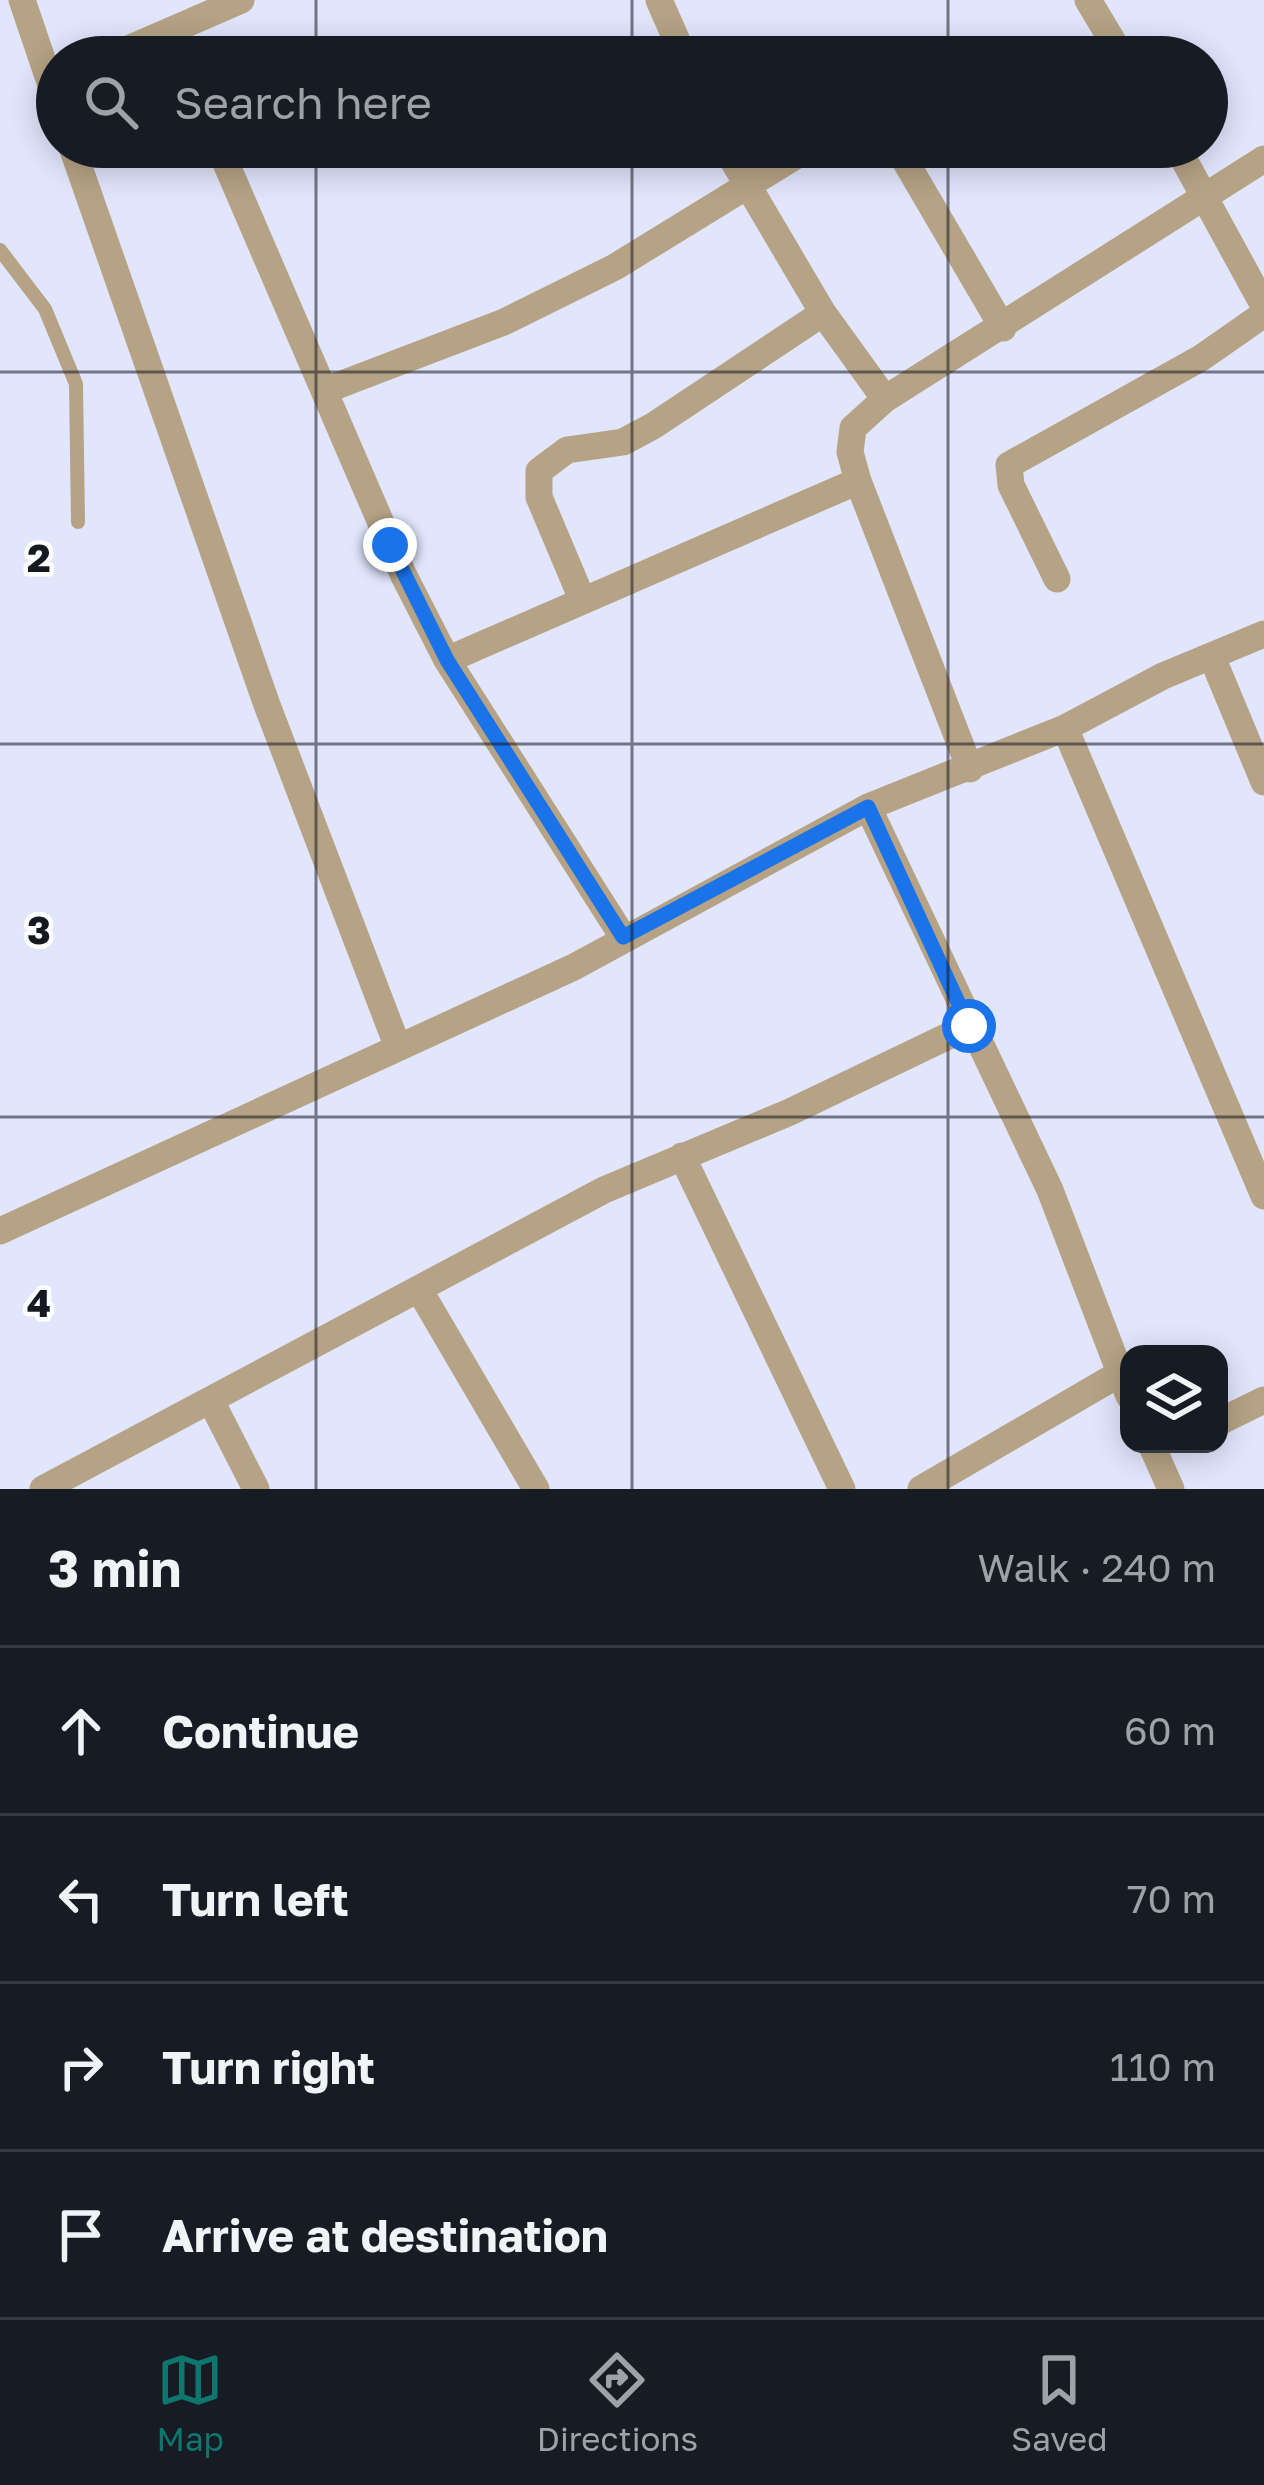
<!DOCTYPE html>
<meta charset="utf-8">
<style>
:root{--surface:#171b24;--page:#242831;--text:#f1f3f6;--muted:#9ea1a6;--line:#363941;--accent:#0f766e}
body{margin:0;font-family:"Golos Text",sans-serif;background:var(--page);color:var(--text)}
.controls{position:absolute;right:36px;bottom:36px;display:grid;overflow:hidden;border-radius:24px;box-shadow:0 6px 30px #0003}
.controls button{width:108px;height:108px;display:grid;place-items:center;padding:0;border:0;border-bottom:3px solid var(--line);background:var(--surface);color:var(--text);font:60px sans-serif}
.stop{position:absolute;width:36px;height:36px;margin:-27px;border:9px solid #1a73e8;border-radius:50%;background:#fff}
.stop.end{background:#1a73e8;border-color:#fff;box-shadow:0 3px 12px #0008}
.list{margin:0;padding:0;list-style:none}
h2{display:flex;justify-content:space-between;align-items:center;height:156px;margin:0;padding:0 48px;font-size:51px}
h2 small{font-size:39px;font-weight:400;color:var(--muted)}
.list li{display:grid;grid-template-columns:78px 1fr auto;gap:36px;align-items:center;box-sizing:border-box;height:168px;padding:0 48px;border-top:3px solid var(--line)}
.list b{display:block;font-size:45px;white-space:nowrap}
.list em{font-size:39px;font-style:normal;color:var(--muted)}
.icon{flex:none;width:66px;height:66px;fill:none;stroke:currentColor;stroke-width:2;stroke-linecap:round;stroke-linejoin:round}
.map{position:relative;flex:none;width:1264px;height:1489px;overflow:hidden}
.search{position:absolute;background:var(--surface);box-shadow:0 6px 30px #0003;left:36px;right:36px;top:36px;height:132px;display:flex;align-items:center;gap:30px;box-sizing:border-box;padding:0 42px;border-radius:66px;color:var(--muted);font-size:45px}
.sheet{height:828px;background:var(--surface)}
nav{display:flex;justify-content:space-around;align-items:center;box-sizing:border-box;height:168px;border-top:3px solid var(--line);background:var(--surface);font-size:33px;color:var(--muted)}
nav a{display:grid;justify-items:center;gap:6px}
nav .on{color:var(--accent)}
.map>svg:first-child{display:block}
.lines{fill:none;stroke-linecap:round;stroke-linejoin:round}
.service{stroke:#b6a385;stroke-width:14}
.minor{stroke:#b6a385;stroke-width:27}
.route{stroke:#1a73e8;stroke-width:15}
.grid{fill:none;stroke:#161822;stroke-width:3;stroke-opacity:0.55}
.grid-label{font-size:39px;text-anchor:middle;font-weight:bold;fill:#161822;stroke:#fff;stroke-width:9;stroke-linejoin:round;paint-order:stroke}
</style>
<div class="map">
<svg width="1264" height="1489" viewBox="0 0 1264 1489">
<rect width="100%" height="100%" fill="#e1e6fd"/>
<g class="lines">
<path class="service" d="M0,250L45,309L76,384L78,522"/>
<path class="minor" d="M22,0L57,103
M659,0L684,57
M1088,0L1122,57
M110,57L241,0
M72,147L267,705L397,1045
M219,147L403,574L447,660L623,937
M725,147L823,313L885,399
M897,147L1003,328
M1177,147L1264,306
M326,390L504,322L615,267L810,147
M1057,579L1011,485L1009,465L1201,358L1264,314
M582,599L539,497V471L567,450L623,442L653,426L823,313
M1212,657L1264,782
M447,660L858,481
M1065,728L1264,1196
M970,769L858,481L850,452L853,428L885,399L1264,159
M868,807L1050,1190L1129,1396
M682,1156L842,1489
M0,1231L574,967L868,807L1065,728L1163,676L1264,634
M420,1291L536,1489
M211,1401L256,1489
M1219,1422L1264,1400
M1151,1444L1171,1489
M43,1489L604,1190L790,1112L969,1026
M921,1489L1119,1374"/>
</g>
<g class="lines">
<path class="route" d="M390,545L447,660L623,937L868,807L969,1026"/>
</g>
<path class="grid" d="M316,0V57M632,0V57M948,0V57M316,147V1489M632,147V1489M948,147V1489M0,372H1264M0,744H1264M0,1117H1264"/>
<g class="grid-label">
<text x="39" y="572">2</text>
<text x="39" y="944">3</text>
<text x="39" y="1317">4</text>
</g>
</svg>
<div class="controls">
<button><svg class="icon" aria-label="layers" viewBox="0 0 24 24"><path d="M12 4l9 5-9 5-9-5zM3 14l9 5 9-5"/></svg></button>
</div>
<div class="stop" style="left:969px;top:1026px"></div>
<div class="stop end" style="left:390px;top:545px"></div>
<div class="search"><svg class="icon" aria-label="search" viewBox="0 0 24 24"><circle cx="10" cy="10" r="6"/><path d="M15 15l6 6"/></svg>Search here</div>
</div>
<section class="sheet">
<h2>3 min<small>Walk · 240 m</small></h2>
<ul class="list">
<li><svg class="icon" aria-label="ahead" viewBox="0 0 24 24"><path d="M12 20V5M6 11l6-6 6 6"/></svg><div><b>Continue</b></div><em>60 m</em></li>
<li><svg class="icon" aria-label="left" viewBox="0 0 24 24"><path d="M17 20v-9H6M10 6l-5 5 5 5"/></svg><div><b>Turn left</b></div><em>70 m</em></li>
<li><svg class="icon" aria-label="right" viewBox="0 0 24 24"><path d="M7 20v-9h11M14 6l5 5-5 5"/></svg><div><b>Turn right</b></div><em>110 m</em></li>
<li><svg class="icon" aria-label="arrive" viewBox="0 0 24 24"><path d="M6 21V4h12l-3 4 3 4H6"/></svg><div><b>Arrive at destination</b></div></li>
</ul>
</section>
<nav>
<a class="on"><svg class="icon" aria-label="map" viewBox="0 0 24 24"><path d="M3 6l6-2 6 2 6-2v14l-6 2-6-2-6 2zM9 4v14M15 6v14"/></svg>Map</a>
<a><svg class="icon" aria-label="directions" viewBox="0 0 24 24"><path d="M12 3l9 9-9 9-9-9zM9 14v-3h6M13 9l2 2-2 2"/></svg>Directions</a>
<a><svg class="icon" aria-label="saved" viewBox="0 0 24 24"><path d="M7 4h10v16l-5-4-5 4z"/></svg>Saved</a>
</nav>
